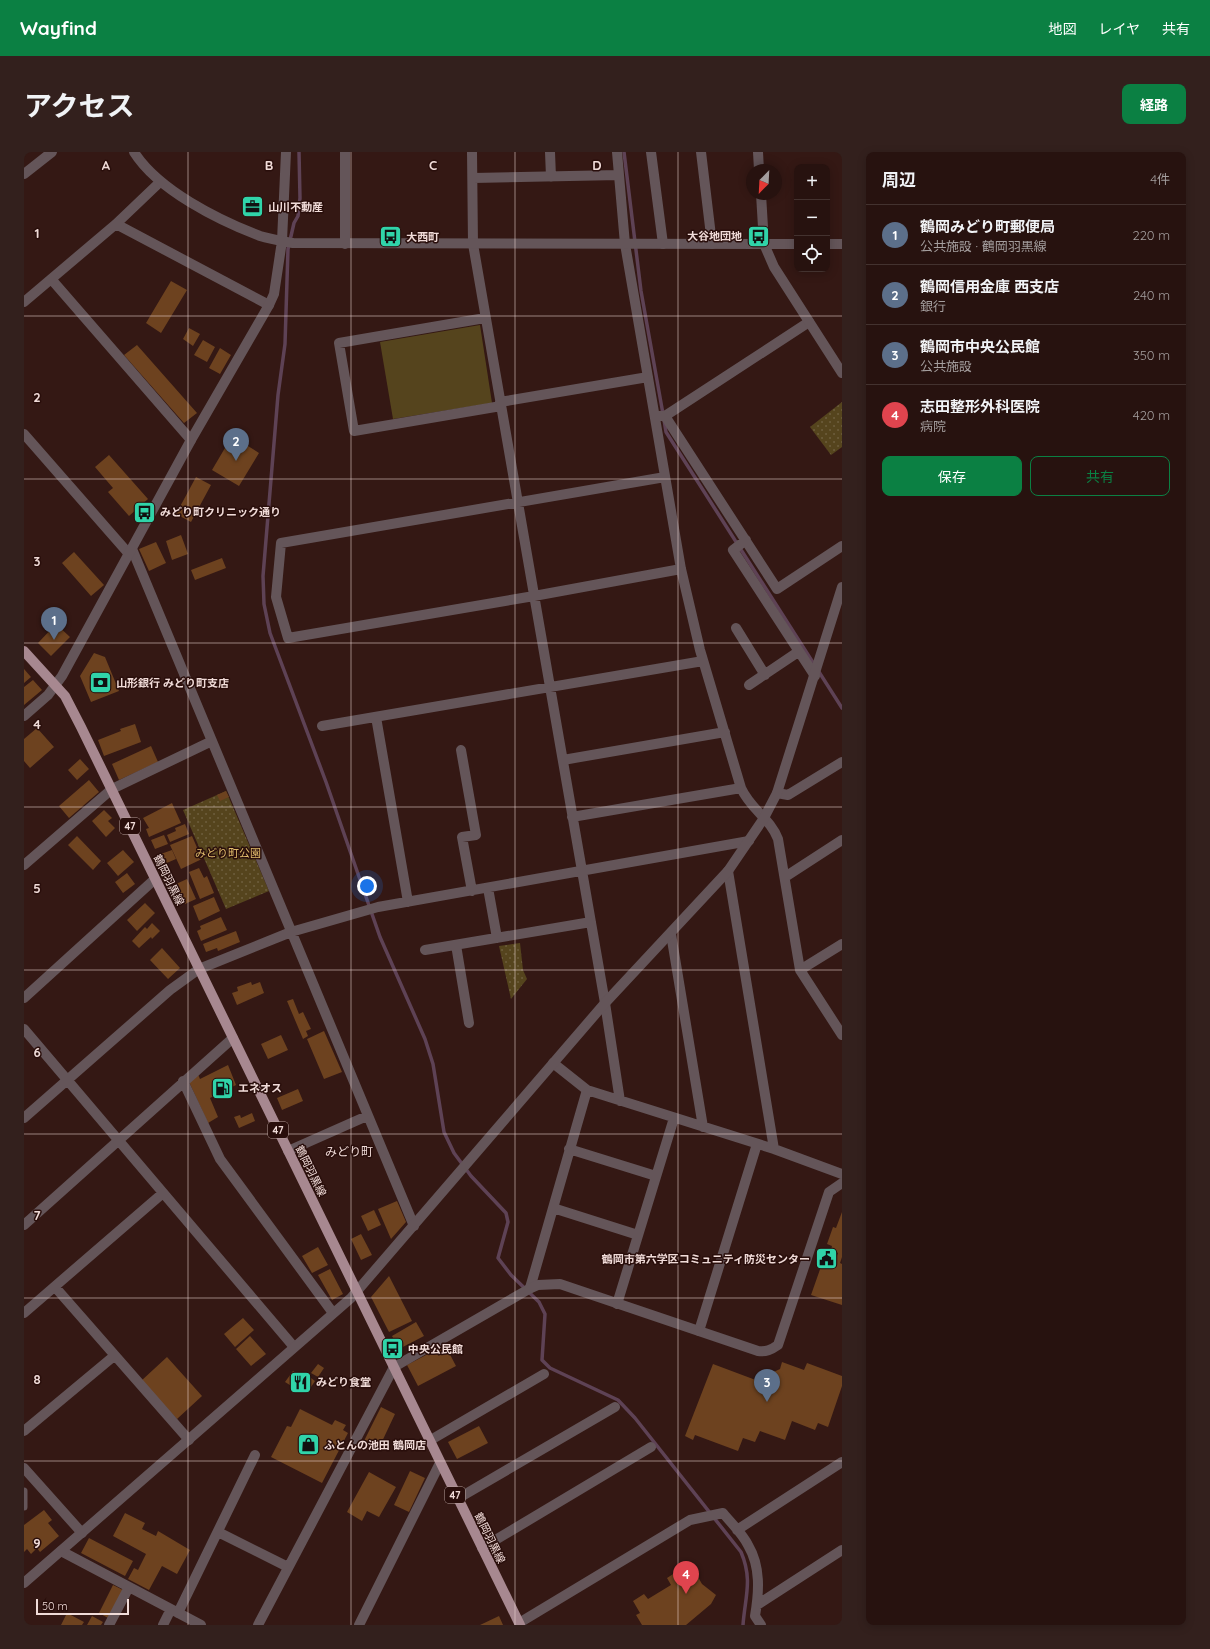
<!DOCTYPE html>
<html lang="ja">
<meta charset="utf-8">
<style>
:root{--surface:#27120f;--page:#33201d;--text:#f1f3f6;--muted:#a49e9e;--line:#43322f;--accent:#0b8043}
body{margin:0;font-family:Quicksand,"Noto Sans JP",sans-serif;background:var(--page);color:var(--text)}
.controls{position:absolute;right:12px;top:12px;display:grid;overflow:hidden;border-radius:8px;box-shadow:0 2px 10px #0003}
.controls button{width:36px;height:36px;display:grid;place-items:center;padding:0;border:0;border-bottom:1px solid var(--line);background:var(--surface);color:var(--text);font:20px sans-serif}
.compass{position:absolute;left:722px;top:12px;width:36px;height:36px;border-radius:50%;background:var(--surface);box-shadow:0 2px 10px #0003;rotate:204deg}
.scale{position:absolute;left:12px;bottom:10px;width:93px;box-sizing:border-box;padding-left:4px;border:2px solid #f0dbd8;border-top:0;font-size:11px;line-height:14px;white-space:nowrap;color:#f0dbd8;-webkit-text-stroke:3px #290e0b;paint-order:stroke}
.you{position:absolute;left:343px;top:734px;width:14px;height:14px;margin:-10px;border:3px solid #fff;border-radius:50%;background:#1a73e8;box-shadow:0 0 0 6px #1a73e833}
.badge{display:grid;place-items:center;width:26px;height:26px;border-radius:50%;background:var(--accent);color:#fff;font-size:13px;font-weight:700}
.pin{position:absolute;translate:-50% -33px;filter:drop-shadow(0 1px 2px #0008)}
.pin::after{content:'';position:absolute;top:21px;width:14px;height:12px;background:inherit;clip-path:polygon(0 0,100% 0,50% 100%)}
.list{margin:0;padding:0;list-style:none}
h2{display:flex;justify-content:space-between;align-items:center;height:52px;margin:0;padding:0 16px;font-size:17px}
h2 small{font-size:13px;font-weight:400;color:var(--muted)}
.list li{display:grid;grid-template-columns:26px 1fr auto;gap:12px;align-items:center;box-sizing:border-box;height:60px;padding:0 16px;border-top:1px solid var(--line)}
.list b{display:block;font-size:15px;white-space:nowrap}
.list p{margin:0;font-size:13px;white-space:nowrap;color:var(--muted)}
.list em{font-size:13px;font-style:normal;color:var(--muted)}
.actions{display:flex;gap:8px;padding:12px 16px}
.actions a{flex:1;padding:9px 0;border:1px solid var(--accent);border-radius:8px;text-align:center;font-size:14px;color:var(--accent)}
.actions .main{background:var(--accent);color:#fff}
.icon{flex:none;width:22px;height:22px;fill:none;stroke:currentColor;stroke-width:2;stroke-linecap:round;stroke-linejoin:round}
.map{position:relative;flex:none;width:818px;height:1473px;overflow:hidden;border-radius:8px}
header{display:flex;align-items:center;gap:24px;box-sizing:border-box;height:56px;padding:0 20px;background:var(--accent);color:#fff}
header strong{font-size:19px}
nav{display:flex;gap:22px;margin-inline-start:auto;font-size:14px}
.intro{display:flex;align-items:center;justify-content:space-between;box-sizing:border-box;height:96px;padding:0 24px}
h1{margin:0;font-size:28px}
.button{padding:10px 18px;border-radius:8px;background:var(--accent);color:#fff;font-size:14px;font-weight:700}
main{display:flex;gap:24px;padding:0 24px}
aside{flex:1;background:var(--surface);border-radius:8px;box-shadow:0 2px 10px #0003}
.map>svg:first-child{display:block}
.grass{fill:#55441d}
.park{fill:url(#park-dots)}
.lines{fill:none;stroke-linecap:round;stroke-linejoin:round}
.stream{stroke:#5e4255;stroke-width:3.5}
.building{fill:#6d421f}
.service{stroke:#645559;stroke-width:7}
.minor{stroke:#645559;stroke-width:10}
.tertiary{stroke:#645559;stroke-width:10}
.primary{stroke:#a78890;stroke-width:10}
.grid{fill:none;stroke:#f0dbd8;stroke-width:1;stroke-opacity:0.55}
.labels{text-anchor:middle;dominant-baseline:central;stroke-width:3;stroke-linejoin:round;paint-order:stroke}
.shield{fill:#290e0b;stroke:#b49e9a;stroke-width:1}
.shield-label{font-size:10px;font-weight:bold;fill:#f0dbd8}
.poi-label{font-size:11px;font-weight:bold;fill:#f0dbd8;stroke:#290e0b;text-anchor:start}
.park-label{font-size:11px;fill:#e0bc6c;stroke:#290e0b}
.street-label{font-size:11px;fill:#f0dbd8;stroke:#290e0b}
.neighbourhood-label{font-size:12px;fill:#f0dbd8;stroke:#290e0b}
.grid-label{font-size:13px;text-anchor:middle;font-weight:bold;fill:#f0dbd8;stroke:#290e0b;stroke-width:3;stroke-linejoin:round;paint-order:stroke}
</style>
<header>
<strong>Wayfind</strong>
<nav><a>地図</a><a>レイヤ</a><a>共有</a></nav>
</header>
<div class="intro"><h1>アクセス</h1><a class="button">経路</a></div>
<main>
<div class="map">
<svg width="818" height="1473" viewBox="0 0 818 1473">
<defs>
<pattern id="park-dots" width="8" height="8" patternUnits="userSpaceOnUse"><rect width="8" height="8" fill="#55441d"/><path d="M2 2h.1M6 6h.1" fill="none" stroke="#6e5e3d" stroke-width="1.8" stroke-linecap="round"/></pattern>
</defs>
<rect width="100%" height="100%" fill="#341814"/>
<path class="grass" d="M456,173L468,251L369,267L356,190Z"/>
<path class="park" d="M818,250V295L807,303L786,275Z
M202,639L245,739L202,757L159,658Z
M496,791L499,818L503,827L487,847L475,794Z"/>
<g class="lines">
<path class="stream" d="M275,0L276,46L274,64L270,71L264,97L261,192L254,243L239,424L240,452L246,481L302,630L356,785L401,887L409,912L420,980L430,1001L447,1024L482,1061L484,1070L474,1106L487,1123L515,1150L521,1162L518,1208L526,1216L594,1248L611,1266L717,1400C729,1428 721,1445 719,1473
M600,0L617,139L639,262
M640,268L642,280L818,556"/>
</g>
<path class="building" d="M147,129L163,138L137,181L122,171Z
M165,176L176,182L169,194L159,187Z
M179,188L191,195L183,210L170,203Z
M113,193L173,261L160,271L100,203Z
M196,196L207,203L196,222L185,216Z
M208,284L235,301L215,334L188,318Z
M85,303L124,347L105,364L84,340L89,336L71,315Z
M172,325L187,333L167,370L152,362Z
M157,383L164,402L148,408L142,389Z
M132,390L142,411L125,419L115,397Z
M50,400L80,433L67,444L38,411Z
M198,406L202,416L171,428L167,418Z
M32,472L46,485L27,504L14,491Z
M70,501L81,505L95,539L67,550L56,524Z
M0,517L7,525L0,531Z
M9,528L18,538L0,553V535Z
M111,572L117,590L80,604L74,588L97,579L96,577Z
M13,576L30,595L6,616L0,609V587Z
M127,594L134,610L95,628L88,612Z
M56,607L65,617L53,628L44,618Z
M65,628L75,640L45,666L35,654Z
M202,639L205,645L196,649L193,643Z
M148,651L157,671L125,685L122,677L125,676L119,666Z
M80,658L88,666L84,669L91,676L82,685L68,669Z
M161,672L165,682L146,690L143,683L152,679L151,676Z
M140,683L144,692L131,697L127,688Z
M53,684L77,709L69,718L44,693Z
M168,684L178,707L157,717L146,693Z
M99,698L110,710L94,724L83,711Z
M148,698L152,707L138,713L134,703Z
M175,716L180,726L183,724L190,741L176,747L165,720Z
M103,721L111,732L99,741L91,730Z
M163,727L172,747L161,752L152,732Z
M190,745L196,759L175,769L169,754Z
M121,751L131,761L113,779L103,768Z
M197,765L203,778L177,789L173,779L177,777L176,774Z
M128,771L136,779L128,787L127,785L115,796L108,789L121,775L123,777Z
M212,779L216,790L194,799L193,796L182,800L179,792Z
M138,796L156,816L144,827L126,808Z
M227,830L228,833L236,830L240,841L213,853L208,841L214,839L213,835Z
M269,847L275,862L279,860L287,877L282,879L284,884L279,887L263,849Z
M300,879L318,920L300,927L283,887Z
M257,883L264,898L244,907L237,892Z
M204,913L212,933L186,946L194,965L184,971L166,932V926L173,920L176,927Z
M274,937L279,949L258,958L253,946Z
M228,961L231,969L215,976L210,965L216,963L217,966Z
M373,1049L382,1070L367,1087L354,1057Z
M350,1058L357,1073L344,1079L337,1064Z
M818,1060V1105L816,1111L818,1112V1153L787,1143L800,1106L811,1109L814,1101L807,1098L808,1094L803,1092L809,1075L812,1076Z
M337,1082L348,1103L337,1108L327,1087Z
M294,1095L304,1113L288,1121L278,1104Z
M306,1117L319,1142L308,1148L294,1123Z
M365,1124L388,1169L365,1180L347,1145Z
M219,1166L230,1178L211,1195L200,1182Z
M392,1170L400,1184L375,1197L368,1184Z
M226,1184L242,1202L227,1214L212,1197Z
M421,1193L432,1214L394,1234L383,1213Z
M143,1205L178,1244L153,1267L117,1229Z
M758,1210L780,1218L783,1211L818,1224V1234L804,1275L794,1271L791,1278L768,1269L761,1288L736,1279L731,1290L719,1286L714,1299L671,1283L669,1288L661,1284L689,1212L737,1230L739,1225L756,1217Z
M294,1212L300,1216L294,1225L287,1221Z
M269,1219L281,1226L283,1223L291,1229L285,1238L280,1235L277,1240L261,1230Z
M357,1255L371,1262L354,1298L339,1291Z
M276,1257L308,1273L311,1268L322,1273L319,1278L324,1281L298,1331L247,1305L263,1274L267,1275Z
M455,1274L464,1291L433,1307L424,1290Z
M386,1319L401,1326L385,1360L370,1353Z
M345,1320L372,1335L355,1365L343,1359L338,1369L323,1360Z
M20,1358L28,1368L24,1371L35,1384L16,1400L13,1396L7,1402L3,1397L0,1400V1373Z
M101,1361L121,1371L118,1377L132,1384L134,1379L166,1398L153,1422L138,1414L125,1438L104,1427L110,1416L114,1418L122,1402L89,1384Z
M65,1386L109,1409L101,1424L57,1401Z
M666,1411L678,1432L692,1443L687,1452L662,1473H618L612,1463L616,1461L609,1449L620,1442L624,1447L647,1433L643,1426Z
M89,1433L99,1438L84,1466L75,1461Z
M43,1461L60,1470L58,1473H37Z
M68,1464L79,1470L77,1473H63Z
M475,1464L479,1473H456Z"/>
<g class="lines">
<path class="service" d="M0,1339V1355"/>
<path class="minor" d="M448,0L449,92L581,851L596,949
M526,0L527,25
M593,0L601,92L657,417L676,498L717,636C727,658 746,666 754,687L776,818L818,883
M627,0L639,92
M677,0L688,92
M734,0L735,18
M0,22L28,0
M449,26L595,23
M737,42L740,92
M92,72L245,153
M258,89L262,0
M321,92V0
M28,128L167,288
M0,150L92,72L136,30
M461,166L315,191L330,279L477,254
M476,250L624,225
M635,264H641L785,170
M641,264L753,437L818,394
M0,282L105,402
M641,325L257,391L252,445L264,486L510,444L657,417
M722,388L709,398L791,524
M108,397L390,1074
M712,476L741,523
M725,533L774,500
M352,565L384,750
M298,574L679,509
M437,598L452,683L438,685L448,739
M539,608L701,580
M753,641L764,643L818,610
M548,665L717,636
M0,713L88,637L188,589
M704,719L750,997
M761,725L818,688
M464,736L473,786
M647,782L679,975
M432,793L445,871
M401,798L567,770
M776,818L818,792
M0,846L131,727
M0,877L270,1195
M529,911L563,938L750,997L818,1022
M159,929L196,1007L309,1161
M0,966L146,838L175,817L267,780L354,755L725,689
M545,997L632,1024
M264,999L343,964
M529,1056L614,1083
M0,1073L209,886
M31,1135L165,1288
M506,1136L563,938
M593,1152L650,966
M0,1161L139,1041
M675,1179L733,992
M0,1279L90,1204
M405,1289L520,1222
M0,1316L58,1381
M433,1347L591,1255
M713,1378L818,1310
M194,1380L264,1415
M458,1396L627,1295
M37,1399L177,1473
M733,1453L818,1398
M154,1461L231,1303
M495,1471L666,1368L699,1361C707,1371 718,1381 724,1393C737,1415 735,1440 731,1464L737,1473
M85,1473L105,1435
M139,1473L147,1457
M234,1473L370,1215
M335,1473L416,1311"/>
<path class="tertiary" d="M110,0C134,38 194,68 236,84C246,87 258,89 269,91L773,92
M740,92L750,115L818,221
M803,92H818
M0,564L24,543L38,524L167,288L245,153L250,142L258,89
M370,1215L505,1137L514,1133L536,1132L734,1199C742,1200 747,1198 754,1193L805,1040L818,1031
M0,1431L327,1146L581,851L704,719L740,666L753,641L818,435"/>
<path class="primary" d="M0,499L41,544L57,575L496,1473"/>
</g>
<path class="grid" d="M164,0V1473M327,0V1473M491,0V1473M654,0V1473M0,164H818M0,327H818M0,491H818M0,655H818M0,818H818M0,982H818M0,1146H818M0,1309H818"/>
<defs>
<symbol id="office-square" viewBox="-11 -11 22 22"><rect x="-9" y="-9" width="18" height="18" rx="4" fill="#30d4a9" stroke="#290e0b"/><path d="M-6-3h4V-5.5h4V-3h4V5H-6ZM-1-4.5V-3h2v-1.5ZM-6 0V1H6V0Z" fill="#111"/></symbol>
<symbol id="bus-square" viewBox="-11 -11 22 22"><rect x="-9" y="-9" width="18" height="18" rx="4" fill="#30d4a9" stroke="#290e0b"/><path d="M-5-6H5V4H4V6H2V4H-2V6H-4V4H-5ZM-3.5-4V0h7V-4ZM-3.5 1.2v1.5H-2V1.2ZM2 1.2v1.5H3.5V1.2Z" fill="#111"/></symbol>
<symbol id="bank-square" viewBox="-11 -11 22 22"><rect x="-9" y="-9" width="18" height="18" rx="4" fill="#30d4a9" stroke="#290e0b"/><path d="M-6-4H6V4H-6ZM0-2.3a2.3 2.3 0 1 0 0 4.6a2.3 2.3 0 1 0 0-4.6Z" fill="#111"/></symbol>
<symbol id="fuel-square" viewBox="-11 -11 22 22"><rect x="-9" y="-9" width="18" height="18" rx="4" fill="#30d4a9" stroke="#290e0b"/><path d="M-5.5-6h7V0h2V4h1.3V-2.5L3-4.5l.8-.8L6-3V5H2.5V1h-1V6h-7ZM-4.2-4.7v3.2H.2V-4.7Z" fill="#111"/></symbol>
<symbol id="civic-square" viewBox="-11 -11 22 22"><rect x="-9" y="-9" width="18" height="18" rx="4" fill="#30d4a9" stroke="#290e0b"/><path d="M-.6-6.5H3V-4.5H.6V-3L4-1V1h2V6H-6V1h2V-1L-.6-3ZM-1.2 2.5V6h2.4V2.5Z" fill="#111"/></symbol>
<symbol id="restaurant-square" viewBox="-11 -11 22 22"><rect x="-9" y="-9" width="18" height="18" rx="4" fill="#30d4a9" stroke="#290e0b"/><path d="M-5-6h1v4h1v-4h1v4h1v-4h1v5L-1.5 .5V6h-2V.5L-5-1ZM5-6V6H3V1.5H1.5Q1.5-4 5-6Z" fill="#111"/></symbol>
<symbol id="shop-square" viewBox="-11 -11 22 22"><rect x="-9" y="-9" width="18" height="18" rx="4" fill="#30d4a9" stroke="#290e0b"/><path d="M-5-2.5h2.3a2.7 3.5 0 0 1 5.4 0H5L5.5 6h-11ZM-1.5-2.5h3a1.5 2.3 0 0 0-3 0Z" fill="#111"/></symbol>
</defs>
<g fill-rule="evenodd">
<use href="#office-square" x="216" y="42" width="25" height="25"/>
<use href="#bus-square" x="722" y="72" width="25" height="25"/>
<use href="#bus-square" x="354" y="72" width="25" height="25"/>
<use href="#bus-square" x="108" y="348" width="25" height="25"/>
<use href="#bank-square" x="64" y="518" width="25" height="25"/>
<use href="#fuel-square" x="186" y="924" width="25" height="25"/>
<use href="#civic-square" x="790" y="1094" width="25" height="25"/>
<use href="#bus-square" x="356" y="1184" width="25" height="25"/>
<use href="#restaurant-square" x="264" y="1218" width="25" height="25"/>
<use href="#shop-square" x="272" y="1280" width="25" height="25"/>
</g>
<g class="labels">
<g class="shield">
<rect x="96" y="666" width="20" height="16" rx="3"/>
<rect x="244" y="970" width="20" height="16" rx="3"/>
<rect x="421" y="1335" width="20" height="16" rx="3"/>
</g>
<g class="shield-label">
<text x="106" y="674">47</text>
<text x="254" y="978">47</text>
<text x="431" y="1343">47</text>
</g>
<g class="poi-label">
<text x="244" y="55">山川不動産</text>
<text x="718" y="84" text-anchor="end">大谷地団地</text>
<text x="382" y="85">大西町</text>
<text x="136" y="360">みどり町クリニック通り</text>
<text x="92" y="531">山形銀行 みどり町支店</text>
<text x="214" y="936">エネオス</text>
<text x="786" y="1107" text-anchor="end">鶴岡市第六学区コミュニティ防災センター</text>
<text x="384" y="1197">中央公民館</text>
<text x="292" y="1230">みどり食堂</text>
<text x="300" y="1293">ふとんの池田 鶴岡店</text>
</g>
<g class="park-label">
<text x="204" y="701">みどり町公園</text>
</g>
<g class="street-label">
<text transform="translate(145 728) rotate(64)">鶴岡羽黒線</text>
<text transform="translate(287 1019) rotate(64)">鶴岡羽黒線</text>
<text transform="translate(466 1386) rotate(64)">鶴岡羽黒線</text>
</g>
<g class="neighbourhood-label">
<text x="325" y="999">みどり町</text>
</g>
</g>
<g class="grid-label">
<text x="82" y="18">A</text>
<text x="245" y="18">B</text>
<text x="409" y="18">C</text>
<text x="573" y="18">D</text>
<text x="13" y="86">1</text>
<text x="13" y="250">2</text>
<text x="13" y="414">3</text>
<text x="13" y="577">4</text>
<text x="13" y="741">5</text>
<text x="13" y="905">6</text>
<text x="13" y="1068">7</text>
<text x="13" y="1232">8</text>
<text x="13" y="1396">9</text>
</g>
</svg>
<div class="controls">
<button>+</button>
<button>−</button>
<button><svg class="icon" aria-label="locate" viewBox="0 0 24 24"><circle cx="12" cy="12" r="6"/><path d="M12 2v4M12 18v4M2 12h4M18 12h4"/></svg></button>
</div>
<svg class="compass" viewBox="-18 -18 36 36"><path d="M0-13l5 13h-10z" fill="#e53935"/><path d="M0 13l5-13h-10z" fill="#a49e9e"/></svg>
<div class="scale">50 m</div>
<div class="you"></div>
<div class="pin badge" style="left:30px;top:488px;background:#5c6f8a">1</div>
<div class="pin badge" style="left:212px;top:309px;background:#5c6f8a">2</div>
<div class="pin badge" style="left:743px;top:1250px;background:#5c6f8a">3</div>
<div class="pin badge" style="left:662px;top:1442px;background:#e0444e">4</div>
</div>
<aside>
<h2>周辺<small>4件</small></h2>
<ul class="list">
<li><span class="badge" style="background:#5c6f8a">1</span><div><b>鶴岡みどり町郵便局</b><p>公共施設 · 鶴岡羽黒線</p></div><em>220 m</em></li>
<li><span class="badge" style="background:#5c6f8a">2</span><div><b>鶴岡信用金庫 西支店</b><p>銀行</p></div><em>240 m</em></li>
<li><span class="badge" style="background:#5c6f8a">3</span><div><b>鶴岡市中央公民館</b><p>公共施設</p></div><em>350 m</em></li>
<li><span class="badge" style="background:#e0444e">4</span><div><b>志田整形外科医院</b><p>病院</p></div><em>420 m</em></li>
</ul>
<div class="actions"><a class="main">保存</a><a>共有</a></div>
</aside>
</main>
